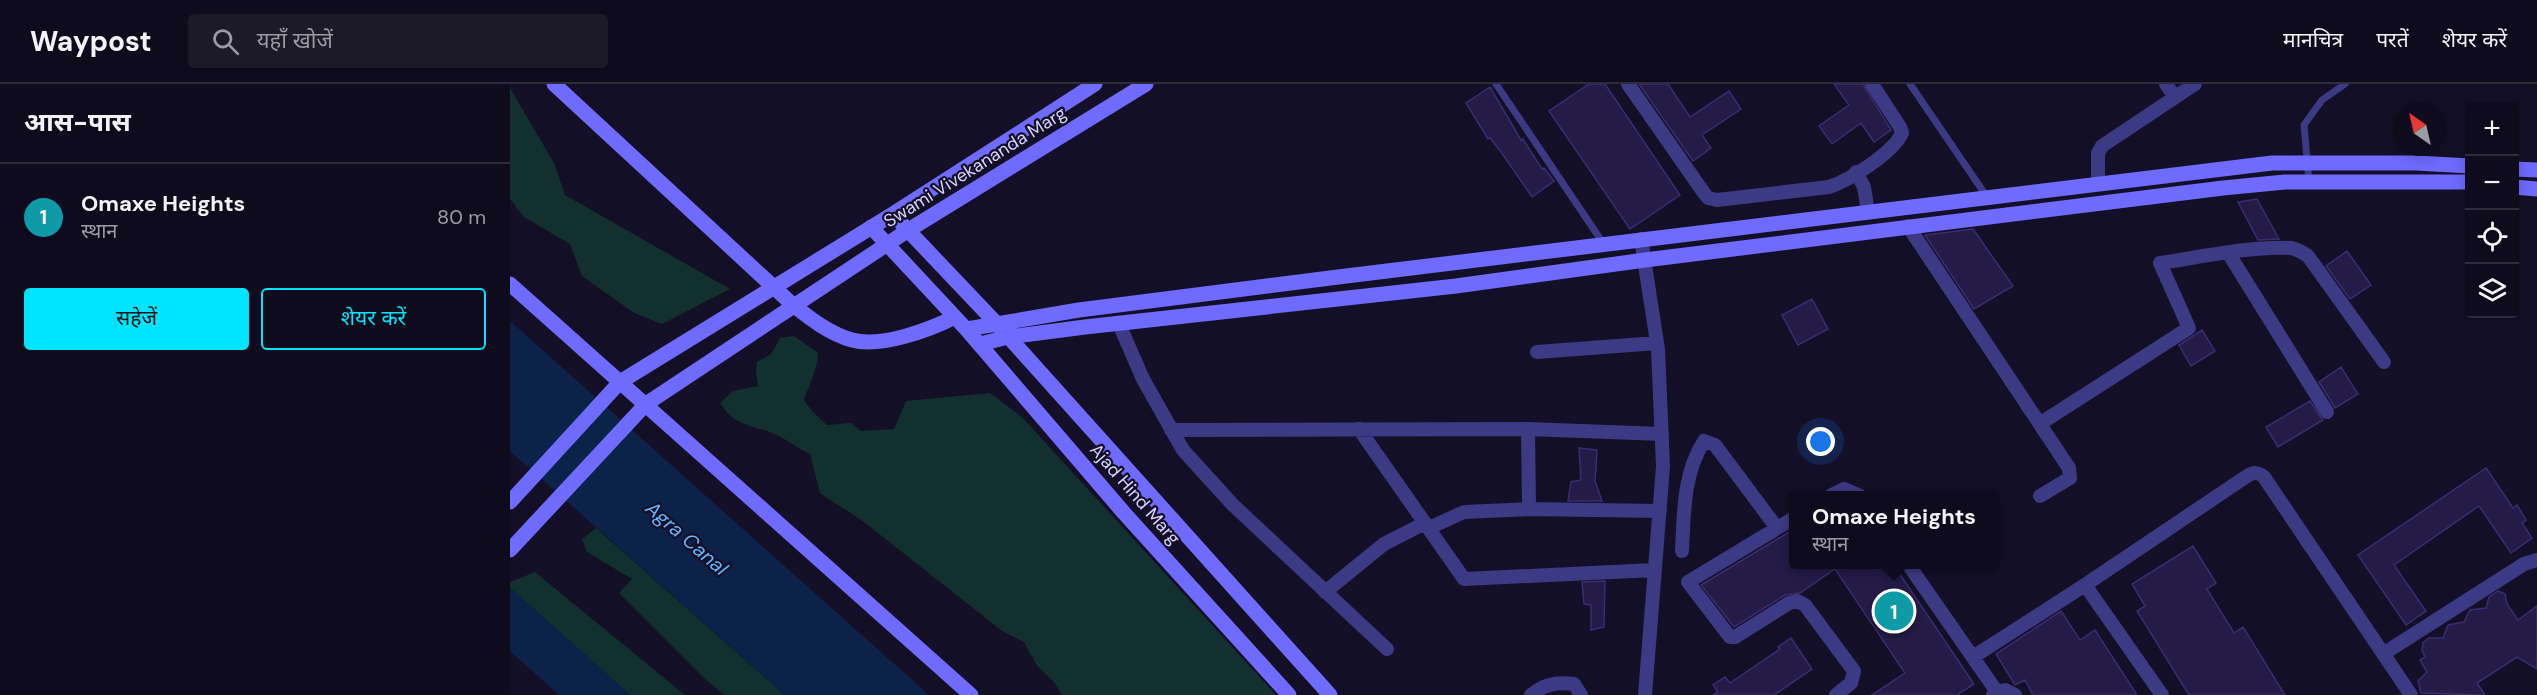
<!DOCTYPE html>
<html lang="hi">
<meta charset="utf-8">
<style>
:root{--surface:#0e0b1c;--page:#1c1929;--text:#f1f3f6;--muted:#9b9ba3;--line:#2e2b3b;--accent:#00e5ff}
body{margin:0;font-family:"DM Sans","Noto Sans Devanagari",sans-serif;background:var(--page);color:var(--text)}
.controls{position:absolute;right:18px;top:18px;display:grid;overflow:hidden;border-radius:6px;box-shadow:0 3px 15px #0003}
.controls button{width:54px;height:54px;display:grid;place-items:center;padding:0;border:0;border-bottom:2px solid var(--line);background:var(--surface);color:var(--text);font:30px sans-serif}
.compass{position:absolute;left:1883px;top:18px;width:54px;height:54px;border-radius:50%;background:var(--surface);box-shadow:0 3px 15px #0003;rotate:326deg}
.you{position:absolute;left:1311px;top:358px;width:21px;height:21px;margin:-15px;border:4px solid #fff;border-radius:50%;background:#1a73e8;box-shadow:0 0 0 9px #1a73e833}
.badge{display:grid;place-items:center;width:39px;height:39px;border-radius:50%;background:var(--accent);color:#fff;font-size:20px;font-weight:700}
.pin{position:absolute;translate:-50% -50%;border:3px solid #fff;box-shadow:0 2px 6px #0006}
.popup{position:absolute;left:1279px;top:407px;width:210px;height:78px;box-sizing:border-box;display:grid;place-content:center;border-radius:6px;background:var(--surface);filter:drop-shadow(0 2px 4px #0005);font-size:20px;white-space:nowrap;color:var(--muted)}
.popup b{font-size:22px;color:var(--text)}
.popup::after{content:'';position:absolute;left:50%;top:100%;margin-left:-12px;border:12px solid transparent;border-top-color:var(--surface)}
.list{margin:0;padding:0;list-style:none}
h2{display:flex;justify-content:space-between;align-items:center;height:78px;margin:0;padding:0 24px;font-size:26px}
h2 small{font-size:20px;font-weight:400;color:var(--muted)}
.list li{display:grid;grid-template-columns:39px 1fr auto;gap:18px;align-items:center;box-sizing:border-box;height:108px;padding:0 24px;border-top:2px solid var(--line)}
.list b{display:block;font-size:22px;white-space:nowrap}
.list p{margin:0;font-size:20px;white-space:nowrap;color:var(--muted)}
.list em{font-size:20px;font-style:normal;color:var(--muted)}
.actions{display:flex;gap:12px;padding:18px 24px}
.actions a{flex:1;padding:14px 0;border:2px solid var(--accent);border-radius:6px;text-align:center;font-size:21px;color:var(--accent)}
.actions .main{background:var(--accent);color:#111}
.icon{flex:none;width:33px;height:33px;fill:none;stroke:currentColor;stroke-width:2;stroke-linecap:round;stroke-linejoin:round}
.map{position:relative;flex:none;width:2027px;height:611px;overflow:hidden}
header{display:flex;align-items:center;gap:36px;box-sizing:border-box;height:84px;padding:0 30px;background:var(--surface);border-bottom:2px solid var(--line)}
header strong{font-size:28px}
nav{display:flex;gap:33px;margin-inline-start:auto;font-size:21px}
.search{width:420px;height:54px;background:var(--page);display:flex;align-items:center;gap:15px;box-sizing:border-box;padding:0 21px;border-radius:6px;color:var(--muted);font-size:22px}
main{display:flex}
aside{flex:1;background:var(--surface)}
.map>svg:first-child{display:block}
.green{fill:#12302f}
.water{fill:#0c2248}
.building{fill:#241b47;stroke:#3b2d73;stroke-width:1.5}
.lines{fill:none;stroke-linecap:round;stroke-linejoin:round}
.lane{stroke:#3d3a85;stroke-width:7}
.street{stroke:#3d3a85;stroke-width:14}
.secondary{stroke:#6f6bff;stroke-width:15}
.labels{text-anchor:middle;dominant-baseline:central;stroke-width:4.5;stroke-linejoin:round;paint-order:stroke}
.street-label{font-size:18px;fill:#d9d4ff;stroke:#130f26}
.water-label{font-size:20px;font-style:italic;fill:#62b6ff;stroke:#130f26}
</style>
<header>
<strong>Waypost</strong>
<div class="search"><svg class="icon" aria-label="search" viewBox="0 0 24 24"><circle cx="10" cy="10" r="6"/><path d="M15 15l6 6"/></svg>यहाँ खोजें</div>
<nav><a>मानचित्र</a><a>परतें</a><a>शेयर करें</a></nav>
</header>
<main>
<aside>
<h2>आस-पास<small></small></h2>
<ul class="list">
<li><span class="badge" style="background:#0f9aa8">1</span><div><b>Omaxe Heights</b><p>स्थान</p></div><em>80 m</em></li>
</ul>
<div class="actions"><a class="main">सहेजें</a><a>शेयर करें</a></div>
</aside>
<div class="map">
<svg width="2027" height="611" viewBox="0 0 2027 611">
<rect width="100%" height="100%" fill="#130f26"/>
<path class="green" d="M0,4L44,79L55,111L220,205L152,240L124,229L72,192L60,160L14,133L0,115Z
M284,252L308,269C308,284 299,301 294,316L302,327L317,341L341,339L351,347L384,345L396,317L480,309L512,333L766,611H552L544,598L527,582L514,558L492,547L354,438L310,409L300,370C287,364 275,354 262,349C238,340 225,342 210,319L223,307L248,302L246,287L247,278L261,270L270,254Z
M86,444L275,611H214L195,595L109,509L122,495L77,468L72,455Z
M25,488L175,611H120L0,504V498Z"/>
<path class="water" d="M0,237L419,611H275L0,367Z
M0,504L120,611H49L0,567Z"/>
<path class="building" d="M1079,0H1095L1170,111L1120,145L1039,27Z
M1129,0H1158L1180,33L1219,7L1231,25L1192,51L1201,64L1183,77Z
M1324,0H1353L1381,46L1364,58L1351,39L1322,60L1309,42L1339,21Z
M980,3L1011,56L1013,55L1032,85L1034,84L1044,97L1022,113L991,68L980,54L978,55L956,19Z
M1747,115L1769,155L1748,156L1728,118Z
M1463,145L1503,202L1464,225L1415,151Z
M1837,167L1861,201L1840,215L1816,182Z
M1302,215L1318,245L1288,261L1272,231Z
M1692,246L1705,267L1681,282L1669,261Z
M1831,283L1848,310L1825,324L1809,298Z
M1800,317L1813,336L1768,363L1756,343Z
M1069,364L1087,366L1085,397L1092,417H1058L1061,398L1071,396Z
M1976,384L2003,424L2007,421L2016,436L2012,439L2022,454L2001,469L1969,422L1884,481L1916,527L1896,541L1848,471Z
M1284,445V480H1383L1464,600L1447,611H1362L1395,589L1325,485L1290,509L1275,511L1224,543L1191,501Z
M1683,462L1706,499L1697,505L1724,549L1733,543L1775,611H1679L1627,527L1635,522L1622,500Z
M1095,497L1094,543L1081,546V521L1074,520L1072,498Z
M1988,507L1995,510L1997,520L2008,536L2027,522V585L2007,573L1967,599L1975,611L1911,609L1908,597L1917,588L1910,576L1915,573L1912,566L1913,559L1919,554H1933L1938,541L1954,538L1960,526L1976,524L1979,513Z
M1551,527L1570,556L1585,546L1627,611H1523L1515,596L1505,601L1486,570Z
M1281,554L1302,585L1264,611H1203L1208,608L1203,601L1215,593L1220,599L1270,565L1268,563Z"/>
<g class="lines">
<path class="lane" d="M986,0L1093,159
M1400,0L1477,113
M1799,98L1794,41L1812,16L1835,0"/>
<path class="street" d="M1118,0L1194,109L1198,114L1207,116L1319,103C1340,96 1383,69 1392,49L1390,43L1362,0
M1656,0L1665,13
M1346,88L1354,103L1358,128
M1588,100V69L1592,62L1685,0
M1398,142L1559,384L1560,394L1530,412
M1131,155L1148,265L1153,382L1135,611
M1719,170L1817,328
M609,240L633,295L673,366L723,421L877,565
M1027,268L1147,259
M1531,339L1679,244L1650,179C1691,173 1739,162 1781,164C1787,165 1792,168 1798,172L1874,278
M849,345L954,495L1144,486
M1018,345L1019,425L1150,427
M661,346L1018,345L1152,350
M1320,412L1334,405L1350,412
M1284,434L1178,498L1220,553H1225L1279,519L1287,517L1295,521L1344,587L1341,599L1326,611
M919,444L954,428L1019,425
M1172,467C1174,429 1173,390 1194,357L1205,361L1267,444
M1398,480L1487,608
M1575,501L1652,611
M815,508L874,460L915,439
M1873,570L2014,480L2027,476
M1463,573L1575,501L1737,392C1744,388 1748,388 1754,393L1901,611
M1021,611C1035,600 1046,598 1064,600L1071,611
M1483,611L1495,606L1505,611"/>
<path class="secondary" d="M44,0L283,221C301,235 320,250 342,256C371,264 419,246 445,233
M2004,85L2027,86
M2004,103L2027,105
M392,140L486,239L820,611
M361,143L458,247L614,429L779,611
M0,200L461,611
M457,245L569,226L828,193L1762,79H1906L1960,82
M470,260L498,253L575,243L946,202L1135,176L1713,104L1775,98H1960
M0,418L110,298L383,130L585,0
M0,466L136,320L397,147L636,0"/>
</g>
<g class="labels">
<g class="street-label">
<text transform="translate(465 83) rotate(-32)">Swami Vivekananda Marg</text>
<text transform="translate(625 410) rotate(49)">Ajad Hind Marg</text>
</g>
<g class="water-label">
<text transform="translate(177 454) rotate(41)">Agra Canal</text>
</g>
</g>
</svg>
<div class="controls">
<button>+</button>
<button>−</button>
<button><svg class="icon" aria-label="locate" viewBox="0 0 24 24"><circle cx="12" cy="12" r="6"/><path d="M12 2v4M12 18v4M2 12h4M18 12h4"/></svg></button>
<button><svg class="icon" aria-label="layers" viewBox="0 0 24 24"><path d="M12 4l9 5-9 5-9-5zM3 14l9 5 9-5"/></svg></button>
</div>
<svg class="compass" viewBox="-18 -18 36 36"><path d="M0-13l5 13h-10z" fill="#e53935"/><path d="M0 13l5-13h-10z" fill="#9b9ba3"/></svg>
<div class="you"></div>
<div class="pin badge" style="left:1384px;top:527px;background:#0f9aa8">1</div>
<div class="popup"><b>Omaxe Heights</b>स्थान</div>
</div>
</main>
